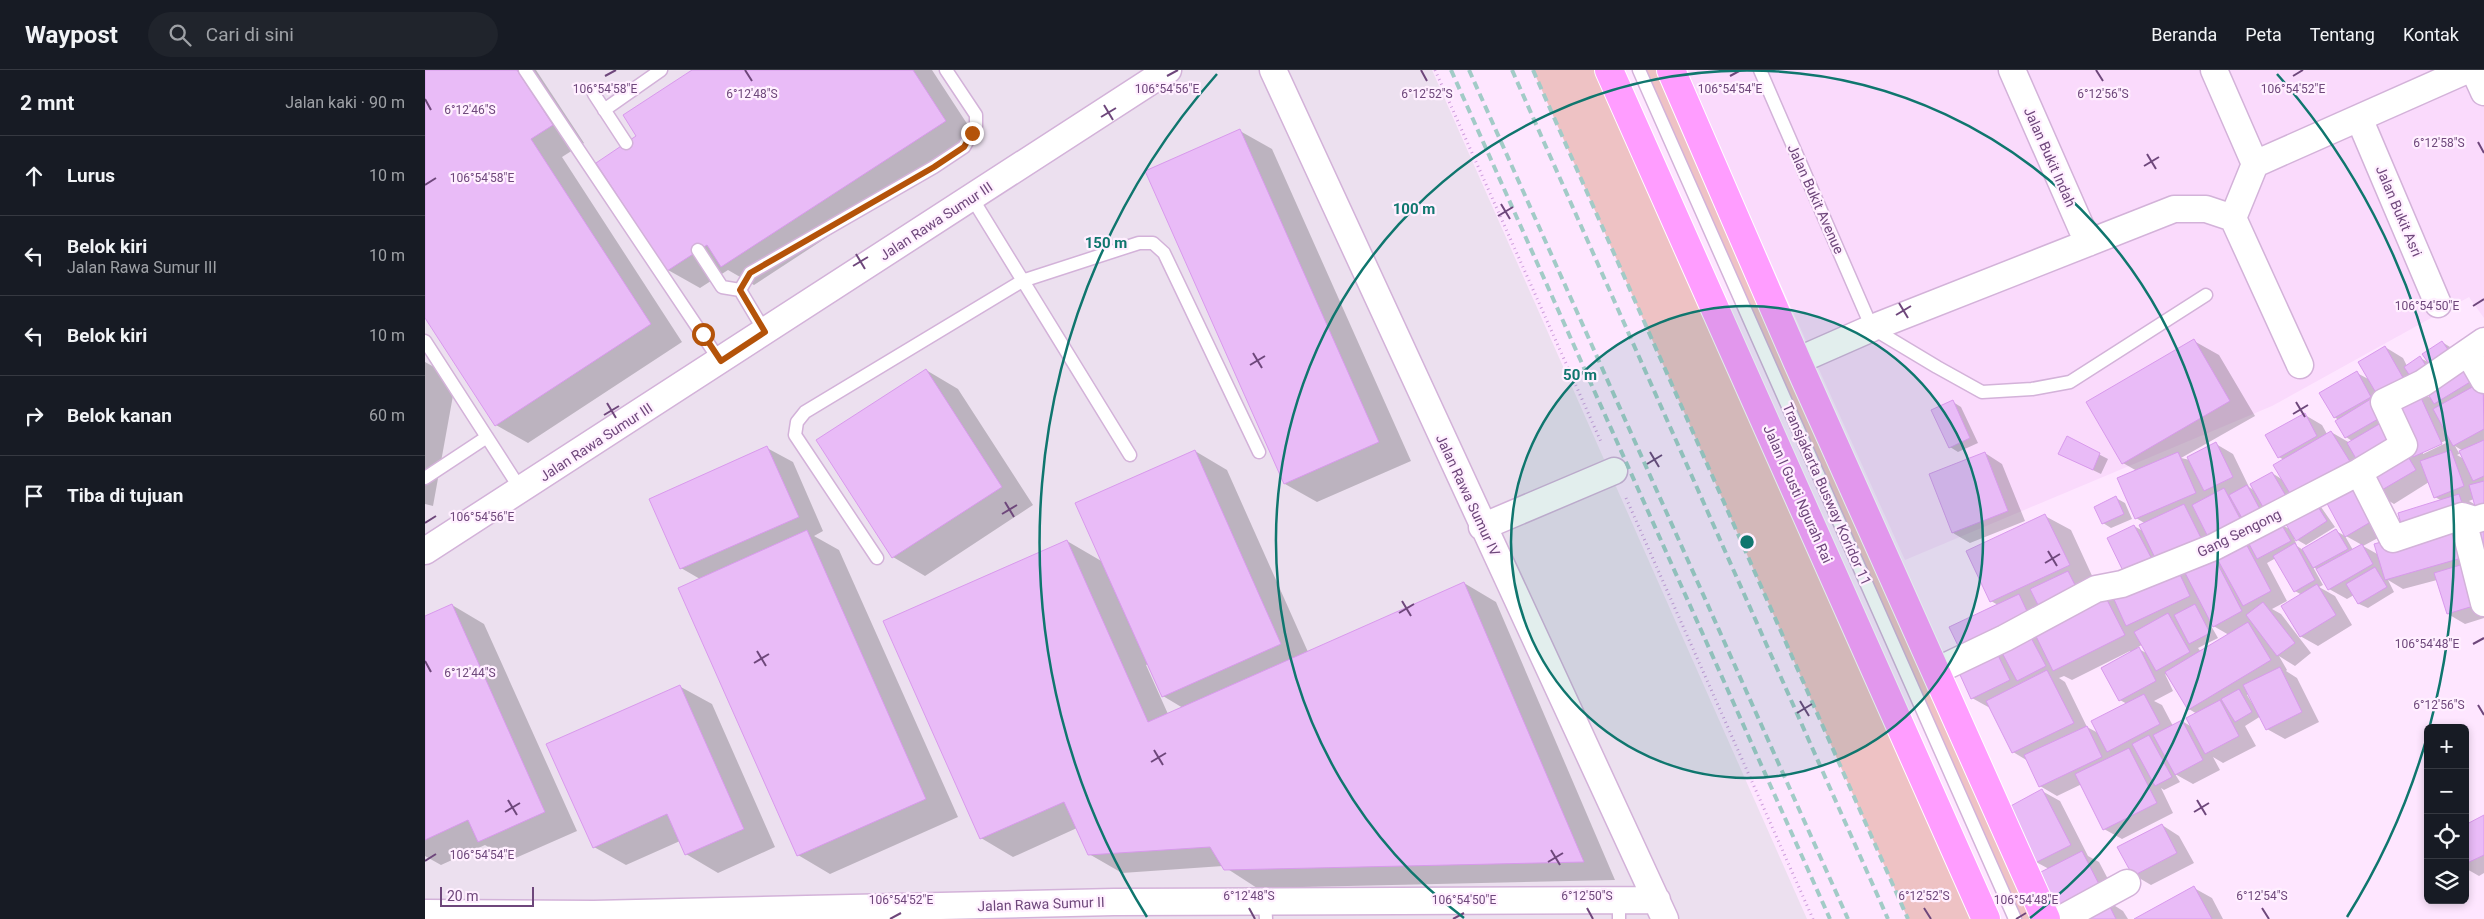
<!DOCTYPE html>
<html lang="id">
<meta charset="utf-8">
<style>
:root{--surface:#171b24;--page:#20242c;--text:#f1f3f6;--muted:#9ea1a6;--line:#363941}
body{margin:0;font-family:Roboto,sans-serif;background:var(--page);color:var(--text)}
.controls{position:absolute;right:15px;bottom:15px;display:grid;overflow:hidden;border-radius:8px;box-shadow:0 2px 8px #0003}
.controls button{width:45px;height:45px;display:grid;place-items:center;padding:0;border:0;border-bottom:1px solid var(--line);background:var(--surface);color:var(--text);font:25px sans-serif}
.scale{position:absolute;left:15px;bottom:12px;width:94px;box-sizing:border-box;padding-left:5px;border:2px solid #6e477b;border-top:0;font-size:14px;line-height:18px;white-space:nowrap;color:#6e477b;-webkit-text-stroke:4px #ffefff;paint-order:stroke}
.stop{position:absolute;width:15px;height:15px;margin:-11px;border:4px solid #b45309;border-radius:50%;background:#fff}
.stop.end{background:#b45309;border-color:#fff;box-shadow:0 1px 5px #0008}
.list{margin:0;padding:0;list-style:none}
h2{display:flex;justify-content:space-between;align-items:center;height:65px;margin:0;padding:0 20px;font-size:21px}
h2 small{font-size:16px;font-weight:400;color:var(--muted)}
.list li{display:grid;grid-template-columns:32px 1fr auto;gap:15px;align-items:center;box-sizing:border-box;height:80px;padding:0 20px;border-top:1px solid var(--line)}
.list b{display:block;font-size:19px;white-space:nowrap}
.list p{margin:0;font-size:16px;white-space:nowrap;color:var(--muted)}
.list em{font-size:16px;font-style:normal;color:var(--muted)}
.icon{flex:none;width:28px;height:28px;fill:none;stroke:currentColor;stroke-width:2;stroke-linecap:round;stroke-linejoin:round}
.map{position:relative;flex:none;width:2059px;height:849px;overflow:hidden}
header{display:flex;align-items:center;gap:30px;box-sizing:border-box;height:70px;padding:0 25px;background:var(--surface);border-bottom:1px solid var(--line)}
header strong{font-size:24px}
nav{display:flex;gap:28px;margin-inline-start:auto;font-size:18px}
.search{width:350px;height:45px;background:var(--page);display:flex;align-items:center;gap:12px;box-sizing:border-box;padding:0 18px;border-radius:28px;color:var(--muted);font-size:19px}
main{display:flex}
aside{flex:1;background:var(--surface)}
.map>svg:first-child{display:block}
.residential{fill:#fadafc}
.industrial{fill:#ece0ef}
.green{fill:#eec2c4}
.shadow{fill:#0003;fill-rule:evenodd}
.building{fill:#e9bbf7;stroke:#d899ec}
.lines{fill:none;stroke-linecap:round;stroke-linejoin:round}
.lane-casing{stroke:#d3b2d9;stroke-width:15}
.street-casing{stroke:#d3b2d9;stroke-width:29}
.primary-casing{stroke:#fff;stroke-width:30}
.path{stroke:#ce9ddd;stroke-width:3;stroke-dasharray:1 4;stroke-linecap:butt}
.lane{stroke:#fff;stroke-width:12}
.street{stroke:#fff;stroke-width:26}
.primary{stroke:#ff9dff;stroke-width:28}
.rail{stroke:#a2cbc7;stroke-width:4;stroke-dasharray:8 5;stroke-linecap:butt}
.route{stroke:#b45309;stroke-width:6}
.ticks{fill:none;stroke:#6e477b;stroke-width:2}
.ring{fill:none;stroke:#0f766e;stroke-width:2.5}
.labels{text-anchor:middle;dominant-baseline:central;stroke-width:4.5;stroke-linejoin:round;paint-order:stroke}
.street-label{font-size:14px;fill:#6e477b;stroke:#ffefff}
.ticks-label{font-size:12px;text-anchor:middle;fill:#6e477b;stroke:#ffefff;stroke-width:4.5;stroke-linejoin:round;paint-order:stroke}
.centre{fill:#0f766e;stroke:#ffefff;stroke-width:2.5}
.ring-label{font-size:15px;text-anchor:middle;font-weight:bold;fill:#0f766e;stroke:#ffefff;stroke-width:4.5;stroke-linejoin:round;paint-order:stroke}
</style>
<header>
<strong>Waypost</strong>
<div class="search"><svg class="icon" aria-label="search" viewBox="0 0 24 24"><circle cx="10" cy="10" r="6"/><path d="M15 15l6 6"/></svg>Cari di sini</div>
<nav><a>Beranda</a><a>Peta</a><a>Tentang</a><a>Kontak</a></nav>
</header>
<main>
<aside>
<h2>2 mnt<small>Jalan kaki · 90 m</small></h2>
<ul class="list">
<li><svg class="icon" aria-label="ahead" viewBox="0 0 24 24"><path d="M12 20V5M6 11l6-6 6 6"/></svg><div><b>Lurus</b></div><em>10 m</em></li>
<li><svg class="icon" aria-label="left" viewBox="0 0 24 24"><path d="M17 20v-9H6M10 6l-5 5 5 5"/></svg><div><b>Belok kiri</b><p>Jalan Rawa Sumur III</p></div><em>10 m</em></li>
<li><svg class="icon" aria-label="left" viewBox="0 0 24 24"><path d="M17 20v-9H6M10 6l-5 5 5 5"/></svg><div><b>Belok kiri</b></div><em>10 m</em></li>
<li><svg class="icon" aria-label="right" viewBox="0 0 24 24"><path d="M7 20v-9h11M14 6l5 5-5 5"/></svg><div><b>Belok kanan</b></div><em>60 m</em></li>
<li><svg class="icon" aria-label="arrive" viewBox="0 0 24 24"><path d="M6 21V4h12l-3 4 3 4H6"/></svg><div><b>Tiba di tujuan</b></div></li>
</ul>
</aside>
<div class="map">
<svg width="2059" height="849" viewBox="0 0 2059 849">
<rect width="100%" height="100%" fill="#fee6ff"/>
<path class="residential" d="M1259,0H2059V248L2044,227L1847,336L1480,490Z"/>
<path class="industrial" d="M0,0H1007L1382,849H0Z"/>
<path class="green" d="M1108,0H1184L1561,849H1483Z
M1214,0H1245L1621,849H1590Z"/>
<path class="shadow" d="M0,0H111L159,73L137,87L257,272L103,373L71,355L0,246Z
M269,0H507L552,69L329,215L303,200L275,218L243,200L213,67Z
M815,61L847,79L986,391L892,432L860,414Z
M1769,271L1794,285L1830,346L1756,388L1765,390L1791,374L1808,384L1824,417L1830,421L1847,403L1858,410L1859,390L1854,387L1880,345L1897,355L1902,364L1906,362L1925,373L1927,371L1921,367L1914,350L1909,347L1932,303L1945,310L1960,277L1978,288L1982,296L1995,288L2005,293L2017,272L2025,277L2038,295L2059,313V548L2040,554L2023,544L2012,510L1978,519L1963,510L1969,522L1943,538L1934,534L1929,525L1922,529L1904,519L1893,500L1888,497L1898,515L1894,517L1910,526L1927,555L1893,576L1875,566L1877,525L1870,521L1851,488L1842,493L1862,531L1847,539L1856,544L1886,583L1870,596L1854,586L1862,600L1861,601L1872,608L1894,652L1860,669L1842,659L1836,646L1820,656L1831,676L1798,693L1788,687L1795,700L1768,714L1750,704L1755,712L1739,720L1736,718L1748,743L1697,769L1679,759L1657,714L1632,726L1615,716L1603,691L1588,682L1565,638L1547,628L1573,535L1566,531L1620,446L1646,460L1669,510L1678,524L1691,531L1714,514L1709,456L1718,461L1721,454L1711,448L1712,401L1698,393ZM2001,318L2008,329L1998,324ZM2022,370L2023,372L1998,384V381ZM2030,376L2038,381L2034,383ZM2036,383L2039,389L2032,385ZM2004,412L2010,427L2017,431L1954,485L1938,476L1966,461L1951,423L1969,434ZM2049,429L2051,435L2044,431ZM1903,433L1921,466L1937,475L1928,480L1920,466L1911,461L1878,480L1872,476L1869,468L1881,475L1910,457L1896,437ZM1872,438L1866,460L1855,454ZM1785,554L1804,565L1776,582L1773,578L1793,568ZM1718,574L1723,584L1712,578ZM1705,581L1695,630L1702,634L1675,664L1662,657L1640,612L1634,608L1639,606L1647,610ZM1740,604L1745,608L1764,639L1772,644L1767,657L1757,651L1748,656L1737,635L1729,631L1748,621ZM1824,623L1829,632L1827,633L1822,625Z
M0,292L31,309L8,436L0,434Z
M501,300L533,319L608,435L500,506L468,487Z
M1528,332L1536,337L1553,373L1533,382L1525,377Z
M1642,368L1683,389L1676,404L1643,388Z
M342,378L368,392L398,461L389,466L414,480L533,747L405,804L373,785L275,509L256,498Z
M770,381L802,400L883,582L1039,513L1071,532L1190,810L832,818L798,796L697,803L664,784L652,758L588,787L556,768L642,471L678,492ZM723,594L738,626L758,638L743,644L721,595Z
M1560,383L1577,394L1600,451L1545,473L1528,463Z
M1691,428L1700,433L1707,449L1686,458L1678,453Z
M27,535L59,554L152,761L86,790L60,775L16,795L0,786V547Z
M254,616L287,634L350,777L293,803L261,784L255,771L201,795L169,777Z
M1617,721L1635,731L1663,786L1674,792L1694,830L1687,834L1698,841L1703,849H1645L1624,799L1611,792Z
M2059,747V803L2054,806L2040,798V757Z
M1737,755L1754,766L1769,793L1726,815L1709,805Z
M1769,818L1787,828L1798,849H1711Z"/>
<path class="building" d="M0,0H92L128,55L106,69L226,254L70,356L0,248Z
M267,0H488L521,51L296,197L282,175L242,201L171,93L211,66L198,45Z
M815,59L954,372L859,414L720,101Z
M1769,269L1805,331L1697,394L1661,332Z
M2017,271L2030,290L2011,304L1997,284Z
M1960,276L1981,313L1954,328L1933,292Z
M1995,286L2006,304L1991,315L1979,297Z
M2040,293L2050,309L2009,334L1999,317Z
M501,299L577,417L467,488L391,370Z
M1932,301L1946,327L1909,348L1894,323Z
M2058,311L2059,359L2028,376L2008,339Z
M1992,319L2017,374L1988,387L1963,332Z
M1949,327L1960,345L1920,368L1910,351Z
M1528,330L1545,368L1524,378L1506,340Z
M1880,343L1892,366L1853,388L1840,365Z
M1961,350L1977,376L1937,399L1922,373Z
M1906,361L1929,398L1870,432L1848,395Z
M1642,366L1675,383L1668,400L1633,384Z
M2059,370V406L2048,411L2034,381Z
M1791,372L1808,407L1779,421L1762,387Z
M342,376L374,447L255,499L224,429Z
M1978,378L1991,400L1950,424L1937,403Z
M770,380L856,574L737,627L650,433Z
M2026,380L2039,416L2009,428L1995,391Z
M1560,382L1583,441L1527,463L1504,404Z
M1753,382L1771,423L1710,449L1692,408Z
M1847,402L1865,433L1843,446L1825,414Z
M1926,410L1949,450L1920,467L1898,426Z
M2059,411V445L2053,447L2044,415Z
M1822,415L1839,447L1822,457L1804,425Z
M1799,418L1821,460L1788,477L1767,435Z
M2034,424L2040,442L1978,461L1973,443Z
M1691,426L1699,444L1677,454L1669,437Z
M1890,432L1902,451L1871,471L1859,451Z
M1759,434L1779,474L1734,496L1714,455Z
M1620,444L1645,495L1565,532L1541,481Z
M2037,449L2047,485L1960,510L1949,474Z
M1855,452L1866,471L1832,489L1822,470Z
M2059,452V486L2047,454Z
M1709,455L1730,495L1702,509L1682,468Z
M1911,459L1923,479L1888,498L1877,479Z
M382,460L501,729L372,786L253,518Z
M1818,468L1846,521L1818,536L1789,483Z
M642,470L723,652L1039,512L1159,792L799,800L785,777L663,785L639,732L555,769L458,551Z
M1870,473L1890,510L1869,522L1848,486Z
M1937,474L1948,494L1903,520L1891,499Z
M1786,481L1817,541L1788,557L1757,497Z
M2042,493L2055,534L2022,544L2009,503Z
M1751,496L1765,526L1701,556L1687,525Z
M1950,497L1962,517L1933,534L1921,514Z
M1643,501L1652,519L1614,537L1605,519Z
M1892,514L1911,545L1875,567L1856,536Z
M1678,522L1700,565L1628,601L1607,558Z
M1594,524L1607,552L1538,586L1524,557Z
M1838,532L1870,573L1852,586L1821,545Z
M27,534L120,742L53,772L43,750L0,770V546Z
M1770,534L1785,563L1764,574L1749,545Z
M1743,543L1765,582L1731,601L1709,562Z
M1823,552L1846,590L1763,640L1740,602Z
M1603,562L1621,596L1592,611L1574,577Z
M1569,577L1585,610L1546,629L1531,596Z
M1714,577L1731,611L1694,631L1676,598Z
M1855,597L1877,642L1841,660L1818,615Z
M1622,600L1649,653L1587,683L1561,631Z
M255,615L319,759L260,785L242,744L168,778L121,674Z
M1814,619L1827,642L1810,652L1796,629Z
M1719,624L1735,654L1682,682L1666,651Z
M1795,630L1814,666L1780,684L1761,648Z
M1757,650L1778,690L1750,705L1728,665Z
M1662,656L1677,687L1614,717L1599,685Z
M1724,665L1747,707L1730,716L1707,674Z
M1704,678L1732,733L1678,760L1650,704Z
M1617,719L1646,775L1610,793L1582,738Z
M2059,745V785L2040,794V755Z
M1737,754L1752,783L1708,806L1692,777Z
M1657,781L1677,820L1635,842L1614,803Z
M1769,816L1787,849H1709Z
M1681,829L1691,849H1642Z"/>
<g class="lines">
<defs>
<path id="lane" d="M100,0L295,291
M1214,0L1590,849
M1335,0L1447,258L1512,297L1557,322L1607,319L1645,312L1781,225
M169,24L201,73
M179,40L236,0
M547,128L705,385
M273,180L297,217L315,220
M340,262L315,220L325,203L509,97L539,77L551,56V45L521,0
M0,271L96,420
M0,408L62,367
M452,488L370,365L372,352L380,342L597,211L714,173H728L739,183L834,382
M840,833L841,849
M1194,849V831"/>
<path id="street" d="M848,0L1240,849
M1587,0L1663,173
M1789,0L1830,94L1808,148
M2049,0L2059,22
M1934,48L2013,234
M1830,94L2042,0
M2043,282L2059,310
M1372,291L1447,258L1749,139H1781L1808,148L1875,295
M1934,402L1968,469L2037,446L2050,450L2059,447
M2037,446L2059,533
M1057,457L1189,401
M0,481L743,0
M1511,601L1580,568L1671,519L1697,514L1789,477L1934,402L1979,375L1959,332L1998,313L2059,271
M0,843L169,844L689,832L1232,830
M1636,849L1702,813"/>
<path id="primary" d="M1184,0L1561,849
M1246,0L1372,291L1621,849"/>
</defs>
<use href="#lane" class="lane-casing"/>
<use href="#street" class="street-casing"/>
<use href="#primary" class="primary-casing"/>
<path class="path" d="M1010,0L1177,374
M1201,428L1388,849"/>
<use href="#lane" class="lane"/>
<use href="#street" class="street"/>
<use href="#primary" class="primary"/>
<path class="rail" d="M1026,0L1405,849
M1044,0L1423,849
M1087,0L1463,849
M1108,0L1483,849"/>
</g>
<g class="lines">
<path class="route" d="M278,264L296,291L340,262L315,220L325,203L509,97L539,77L547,63"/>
</g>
<path class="ticks" d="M320,0L327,11M996,0L1002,11M1671,0L1678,11M180,6L191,0M742,6L753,0M1305,6L1316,0M1868,6L1878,0M0,29L6,40M679,35L688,50M676,47L691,38M2053,72L2059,83M1722,84L1731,99M1719,96L1734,87M0,115L11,108M1076,134L1085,149M1073,146L1088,137M431,184L440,199M428,196L443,187M1474,233L1483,248M2048,236L2059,229M1471,245L1486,236M828,283L837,298M825,295L840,286M1871,332L1880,347M182,333L191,348M1868,344L1883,335M179,345L194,336M1225,382L1234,397M1222,394L1237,385M580,432L589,447M577,444L592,435M0,453L11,446M1623,481L1632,496M1620,493L1635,484M977,531L986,546M974,543L989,534M2048,574L2059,568M332,581L341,596M0,591L6,602M329,593L344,584M1375,631L1384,646M2053,635L2059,645M1372,643L1387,634M729,680L738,695M726,692L741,683M83,730L92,745M1772,730L1781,745M80,742L95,733M1769,742L1784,733M1126,780L1135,795M0,791L11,784M1123,792L1138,783M824,838L830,849M1162,838L1168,849M1499,838L1506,849M1837,838L1844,849M465,849L476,843M1028,849L1039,843M1591,849L1601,843"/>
<circle cx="1322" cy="472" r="236" fill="#0f766e" fill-opacity=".12"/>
<g class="ring">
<circle cx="1322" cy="472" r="236"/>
<path d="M1039 848A471 471 0 1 1 1605 848"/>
<path d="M2002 667A707 707 0 0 1 1922 847M722 847A707 707 0 0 1 792 4M1852 4A707 707 0 0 1 2005 655"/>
</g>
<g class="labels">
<g class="street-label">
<text transform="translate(1625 87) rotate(66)">Jalan Bukit Indah</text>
<text transform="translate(1391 129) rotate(66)">Jalan Bukit Avenue</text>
<text transform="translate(1974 141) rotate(67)">Jalan Bukit Asri</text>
<text transform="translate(511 151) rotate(-33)">Jalan Rawa Sumur III</text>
<text transform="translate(171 372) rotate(-33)">Jalan Rawa Sumur III</text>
<text transform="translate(1373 424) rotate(66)">Jalan I Gusti Ngurah Rai</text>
<text transform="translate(1402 424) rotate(66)">Transjakarta Busway Koridor 11</text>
<text transform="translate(1043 425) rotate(65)">Jalan Rawa Sumur IV</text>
<text transform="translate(1814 463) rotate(-26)">Gang Sengong</text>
<text transform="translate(616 834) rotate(-2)">Jalan Rawa Sumur II</text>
</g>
</g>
<g class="ticks-label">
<text x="180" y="23">106°54'58"E</text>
<text x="742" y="23">106°54'56"E</text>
<text x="1305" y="23">106°54'54"E</text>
<text x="1868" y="23">106°54'52"E</text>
<text x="1002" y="28">6°12'52"S</text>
<text x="1678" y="28">6°12'56"S</text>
<text x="327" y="28">6°12'48"S</text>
<text x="45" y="44">6°12'46"S</text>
<text x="2014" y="77">6°12'58"S</text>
<text x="57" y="112">106°54'58"E</text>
<text x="2002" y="240">106°54'50"E</text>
<text x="57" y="451">106°54'56"E</text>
<text x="2002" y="578">106°54'48"E</text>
<text x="45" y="607">6°12'44"S</text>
<text x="2014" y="639">6°12'56"S</text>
<text x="57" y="789">106°54'54"E</text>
<text x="824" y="830">6°12'48"S</text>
<text x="1162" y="830">6°12'50"S</text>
<text x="1499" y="830">6°12'52"S</text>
<text x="1837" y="830">6°12'54"S</text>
<text x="476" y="834">106°54'52"E</text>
<text x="1039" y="834">106°54'50"E</text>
<text x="1601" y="834">106°54'48"E</text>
</g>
<circle cx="1322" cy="472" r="8" class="centre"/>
<g class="ring-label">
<text x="989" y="144">100 m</text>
<text x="681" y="178">150 m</text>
<text x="1155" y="310">50 m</text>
</g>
</svg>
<div class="controls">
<button>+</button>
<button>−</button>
<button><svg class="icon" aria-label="locate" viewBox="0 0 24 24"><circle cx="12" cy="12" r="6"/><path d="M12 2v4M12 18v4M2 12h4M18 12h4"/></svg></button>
<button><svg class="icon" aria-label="layers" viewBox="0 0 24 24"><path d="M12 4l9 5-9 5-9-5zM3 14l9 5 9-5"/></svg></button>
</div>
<div class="scale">20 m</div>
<div class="stop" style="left:278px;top:264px"></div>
<div class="stop end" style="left:547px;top:63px"></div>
</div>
</main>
